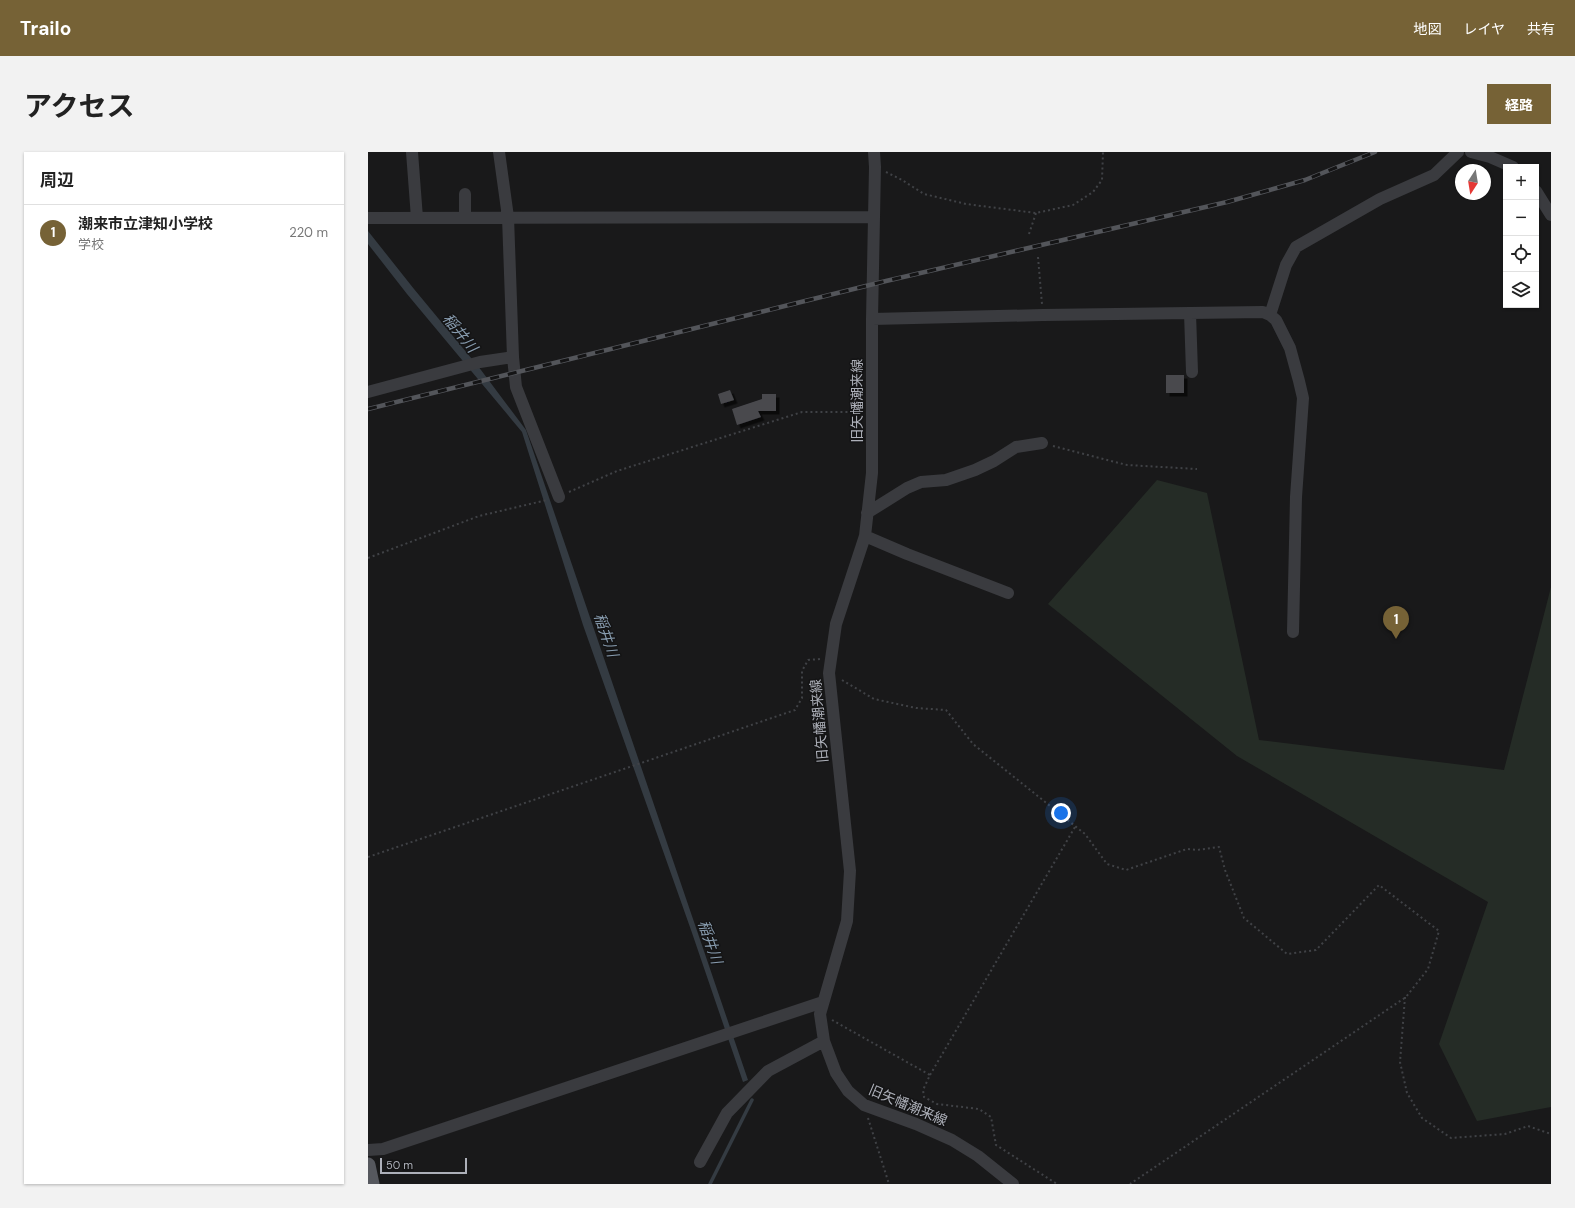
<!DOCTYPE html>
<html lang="ja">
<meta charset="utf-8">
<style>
:root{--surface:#fff;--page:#f2f2f2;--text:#222;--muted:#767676;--line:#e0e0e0;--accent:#766236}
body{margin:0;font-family:"DM Sans","Noto Sans JP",sans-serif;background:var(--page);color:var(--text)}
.controls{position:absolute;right:12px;top:12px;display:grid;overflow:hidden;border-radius:0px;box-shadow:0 1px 3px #0004}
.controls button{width:36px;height:36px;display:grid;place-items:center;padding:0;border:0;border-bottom:1px solid var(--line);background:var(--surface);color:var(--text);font:20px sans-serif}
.compass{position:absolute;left:1087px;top:12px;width:36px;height:36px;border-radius:50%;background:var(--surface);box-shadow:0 1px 3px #0004;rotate:192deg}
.scale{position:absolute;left:12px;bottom:10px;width:87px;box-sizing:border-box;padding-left:4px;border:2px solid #adb0b9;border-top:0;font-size:11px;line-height:14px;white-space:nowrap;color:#adb0b9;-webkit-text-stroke:3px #141415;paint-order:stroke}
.you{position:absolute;left:693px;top:661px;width:14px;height:14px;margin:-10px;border:3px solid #fff;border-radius:50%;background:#1a73e8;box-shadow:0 0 0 6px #1a73e833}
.badge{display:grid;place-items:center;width:26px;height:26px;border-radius:50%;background:var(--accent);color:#fff;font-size:13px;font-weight:700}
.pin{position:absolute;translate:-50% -33px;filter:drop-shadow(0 1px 2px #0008)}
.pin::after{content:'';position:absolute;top:21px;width:14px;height:12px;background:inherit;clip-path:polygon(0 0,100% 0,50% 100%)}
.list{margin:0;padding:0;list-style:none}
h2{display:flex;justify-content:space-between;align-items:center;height:52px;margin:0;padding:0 16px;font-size:17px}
h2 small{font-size:13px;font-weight:400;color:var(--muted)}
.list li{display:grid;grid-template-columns:26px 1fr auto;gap:12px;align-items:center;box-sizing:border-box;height:56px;padding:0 16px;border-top:1px solid var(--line)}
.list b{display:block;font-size:15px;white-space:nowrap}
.list p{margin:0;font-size:13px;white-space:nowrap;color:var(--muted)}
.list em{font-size:13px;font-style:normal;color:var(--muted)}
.icon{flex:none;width:22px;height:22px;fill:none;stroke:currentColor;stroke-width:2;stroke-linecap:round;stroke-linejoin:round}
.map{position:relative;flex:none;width:1183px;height:1032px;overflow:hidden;border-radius:0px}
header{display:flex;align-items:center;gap:24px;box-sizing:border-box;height:56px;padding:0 20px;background:var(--accent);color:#fff}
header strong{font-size:19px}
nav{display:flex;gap:22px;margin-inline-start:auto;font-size:14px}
.intro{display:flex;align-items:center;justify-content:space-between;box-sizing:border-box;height:96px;padding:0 24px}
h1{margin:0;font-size:28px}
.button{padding:10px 18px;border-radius:0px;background:var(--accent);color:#fff;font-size:14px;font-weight:700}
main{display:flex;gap:24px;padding:0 24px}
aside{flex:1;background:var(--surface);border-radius:0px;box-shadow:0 1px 3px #0004}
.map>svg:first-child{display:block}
.green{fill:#252c26}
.water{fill:#343b42}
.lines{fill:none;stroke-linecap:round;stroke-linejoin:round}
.stream{stroke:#343b42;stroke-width:3.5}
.building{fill:#48494d;filter:url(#shadow)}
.path{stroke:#404246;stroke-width:2;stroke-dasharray:2 3;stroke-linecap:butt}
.minor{stroke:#3a3b3f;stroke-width:12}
.major{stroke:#56585e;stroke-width:15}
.rail-casing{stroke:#53555a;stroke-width:4.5}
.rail{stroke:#141415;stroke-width:3;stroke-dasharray:9;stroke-linecap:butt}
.labels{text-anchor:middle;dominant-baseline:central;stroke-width:3;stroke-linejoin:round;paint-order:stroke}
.street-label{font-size:14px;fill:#adb0b9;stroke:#141415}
.water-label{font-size:15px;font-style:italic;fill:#889caf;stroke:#141415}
</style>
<header>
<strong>Trailo</strong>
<nav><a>地図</a><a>レイヤ</a><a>共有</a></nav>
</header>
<div class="intro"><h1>アクセス</h1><a class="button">経路</a></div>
<main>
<aside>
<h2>周辺<small></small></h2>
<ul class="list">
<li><span class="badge">1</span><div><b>潮来市立津知小学校</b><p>学校</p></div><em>220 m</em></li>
</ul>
</aside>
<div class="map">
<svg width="1183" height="1032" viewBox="0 0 1183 1032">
<defs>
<filter id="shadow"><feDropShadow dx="3.5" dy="3.5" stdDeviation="0" flood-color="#0009"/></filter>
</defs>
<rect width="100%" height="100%" fill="#19191a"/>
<path class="green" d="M789,328L839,341L891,588L1136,618L1183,435V955L1109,969L1071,892L1120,750L869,604L680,452Z"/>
<path class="water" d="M0,79L46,137L113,218L158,278L380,928L375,930L323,778L215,473L154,280L39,142L0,92Z"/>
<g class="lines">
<path class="stream" d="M342,1032L384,948"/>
</g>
<path class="building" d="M798,223H816V241H798Z
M362,238L366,248L353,252L350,242Z
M394,242H408V259H390L393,265L369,273L364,257L394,247Z"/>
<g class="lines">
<path class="path" d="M518,20L534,28L556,42L598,52L668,61L705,53L725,40L734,28L735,0
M661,82L668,61
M670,105L674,152
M685,294L759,313L829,317
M201,340L249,319L434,260H492
M0,406L111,364L179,348
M474,528L506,547L548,556L578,558L605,592L717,682L739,712L758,718L819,697L829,698L851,695L857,718L876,766L919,802L948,798L1011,733L1071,779L1060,817L1038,845L762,1032
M0,705L427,558L434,546V519L440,508L452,507
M1037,845L1032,910L1039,941L1054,966L1083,986L1137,982L1160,974L1183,982
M464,868L562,923L555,938L556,945L569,952L611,957L623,965L628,993L689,1032
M562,923L707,675
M500,966L521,1032"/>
<path class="minor" d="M44,0L49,66
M506,0L507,15L504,167V321L497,384L468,472L461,521L482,719L479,769L452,862L456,889L468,921L480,939L496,953L548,972L584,988L610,1004L645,1032
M1103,0L1122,5L1145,15
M1168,39L1183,63
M97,42V66
M0,66L505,65
M822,161L824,220
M902,163L918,113L928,95L1012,47L1066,23L1090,0
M504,167L675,163L895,160L902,163L908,168L922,196L931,229L935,246L928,345L925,480
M145,205L148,235L191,345
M0,240L112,210L145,205L140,65L131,0
M499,361L539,336L553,330L578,328L607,318L626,309L648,295L674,291
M497,384L539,402L640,441
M0,998L15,997L455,850
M332,1010L359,961L400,919L456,889"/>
<path class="major" d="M0,1013L4,1032"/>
<defs>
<path id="rail" d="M0,257L518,129L859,50L937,28L1007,0"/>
</defs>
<use href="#rail" class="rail-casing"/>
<use href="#rail" class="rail"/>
</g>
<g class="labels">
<g class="street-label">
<text transform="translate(489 249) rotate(-90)">旧矢幡潮来線</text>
<text transform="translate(451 569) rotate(-95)">旧矢幡潮来線</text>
<text transform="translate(540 953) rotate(23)">旧矢幡潮来線</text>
</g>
<g class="water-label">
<text transform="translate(92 181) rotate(51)">稲井川</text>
<text transform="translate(238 483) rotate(71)">稲井川</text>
<text transform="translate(342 790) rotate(71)">稲井川</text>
</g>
</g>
</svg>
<div class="controls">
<button>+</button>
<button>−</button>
<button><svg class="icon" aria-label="locate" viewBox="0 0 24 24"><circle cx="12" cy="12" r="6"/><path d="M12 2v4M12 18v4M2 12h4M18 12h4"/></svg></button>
<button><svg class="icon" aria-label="layers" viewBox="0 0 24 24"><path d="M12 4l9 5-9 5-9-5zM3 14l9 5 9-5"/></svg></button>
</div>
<svg class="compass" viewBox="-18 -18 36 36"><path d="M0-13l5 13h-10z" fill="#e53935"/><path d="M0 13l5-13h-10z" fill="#767676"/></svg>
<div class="scale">50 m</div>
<div class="you"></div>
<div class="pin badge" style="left:1028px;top:487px">1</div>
</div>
</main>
